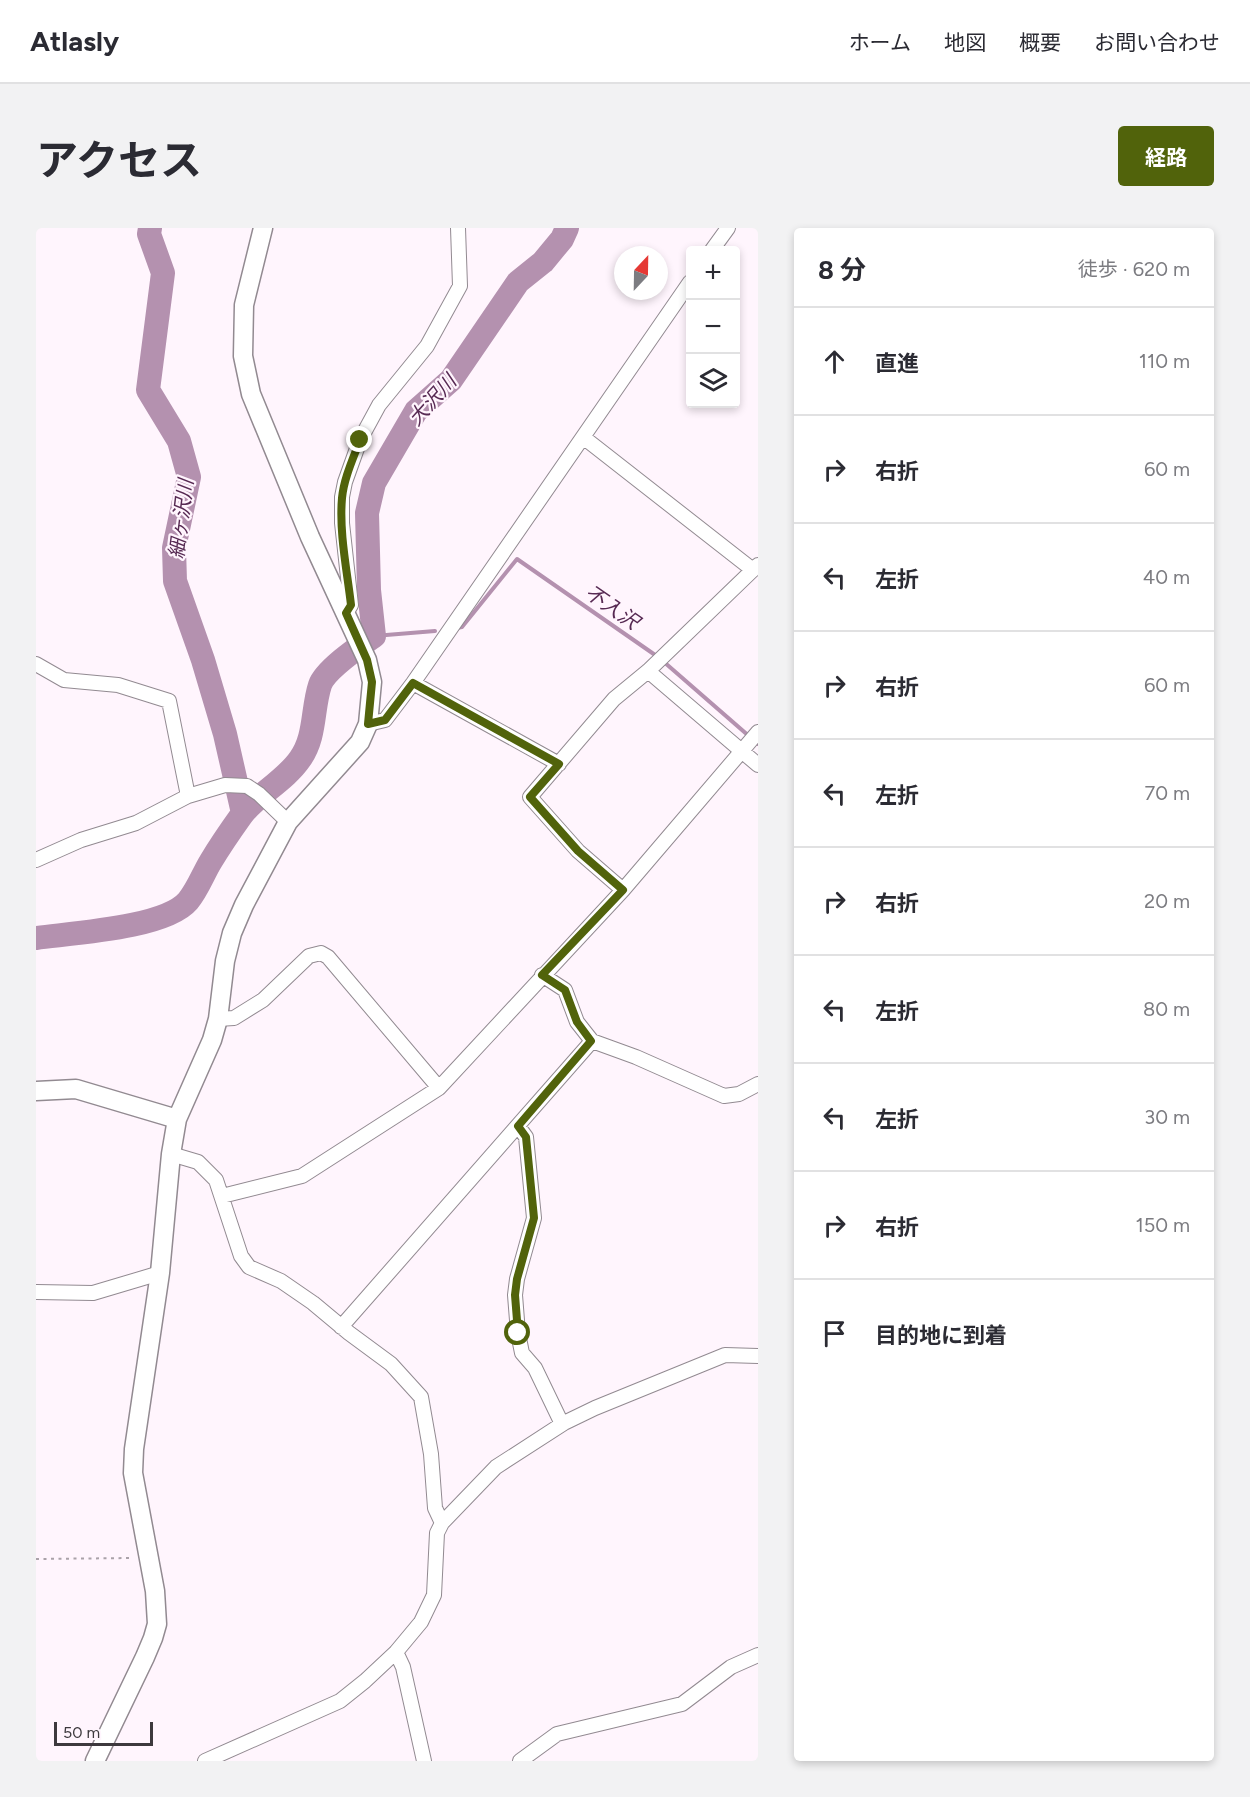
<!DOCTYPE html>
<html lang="ja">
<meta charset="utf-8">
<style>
:root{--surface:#fff;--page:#f2f2f3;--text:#2b2b33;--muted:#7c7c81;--line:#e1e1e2;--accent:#51630b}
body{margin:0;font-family:Figtree,"Noto Sans JP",sans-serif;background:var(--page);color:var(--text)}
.controls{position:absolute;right:18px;top:18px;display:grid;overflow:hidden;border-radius:6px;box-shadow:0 3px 9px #0003}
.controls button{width:54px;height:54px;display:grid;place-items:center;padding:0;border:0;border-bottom:2px solid var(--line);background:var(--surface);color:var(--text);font:30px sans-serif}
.compass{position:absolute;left:578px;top:18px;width:54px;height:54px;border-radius:50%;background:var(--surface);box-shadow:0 3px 9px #0003;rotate:22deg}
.scale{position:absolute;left:18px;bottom:15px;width:99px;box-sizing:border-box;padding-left:6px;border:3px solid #3d393d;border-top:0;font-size:16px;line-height:21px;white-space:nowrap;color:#3d393d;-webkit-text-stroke:4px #fff5fd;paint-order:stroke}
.stop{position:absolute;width:18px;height:18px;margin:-14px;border:4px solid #51630b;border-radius:50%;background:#fff}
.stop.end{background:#51630b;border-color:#fff;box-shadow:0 2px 6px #0008}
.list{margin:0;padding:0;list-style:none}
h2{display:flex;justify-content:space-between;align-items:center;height:78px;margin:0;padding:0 24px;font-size:26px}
h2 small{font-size:20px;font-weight:400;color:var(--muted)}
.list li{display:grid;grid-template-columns:39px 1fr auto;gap:18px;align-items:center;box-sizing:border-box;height:108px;padding:0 24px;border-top:2px solid var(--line)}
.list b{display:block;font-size:22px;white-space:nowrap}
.list em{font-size:20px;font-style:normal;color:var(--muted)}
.icon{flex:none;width:33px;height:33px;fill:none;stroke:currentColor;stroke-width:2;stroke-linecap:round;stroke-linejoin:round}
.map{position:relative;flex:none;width:722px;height:1533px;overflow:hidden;border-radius:6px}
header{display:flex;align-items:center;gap:36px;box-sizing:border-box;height:84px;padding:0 30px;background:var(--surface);border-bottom:2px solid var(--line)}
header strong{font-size:28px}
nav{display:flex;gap:33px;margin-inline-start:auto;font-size:21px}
.intro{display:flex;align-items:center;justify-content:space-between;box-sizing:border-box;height:144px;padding:0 36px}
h1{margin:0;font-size:42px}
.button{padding:15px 27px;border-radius:6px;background:var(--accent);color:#fff;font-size:21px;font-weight:700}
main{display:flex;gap:36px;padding:0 36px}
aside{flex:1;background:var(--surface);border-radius:6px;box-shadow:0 3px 9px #0003}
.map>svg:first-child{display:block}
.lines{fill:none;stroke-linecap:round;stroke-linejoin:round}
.stream{stroke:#b491af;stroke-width:4}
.river{stroke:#b491af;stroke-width:24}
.street-casing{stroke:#928a91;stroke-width:16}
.secondary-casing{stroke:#928a91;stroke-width:21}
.path{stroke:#aaa2a9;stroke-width:2;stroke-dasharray:3 4.5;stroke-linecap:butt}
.street{stroke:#fff;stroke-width:14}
.secondary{stroke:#fff;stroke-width:18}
.route{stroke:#51630b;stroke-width:8}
.labels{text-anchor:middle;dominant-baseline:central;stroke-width:4.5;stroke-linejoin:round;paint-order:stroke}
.water-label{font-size:20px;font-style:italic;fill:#572a53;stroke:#fff5fd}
</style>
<header>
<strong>Atlasly</strong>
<nav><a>ホーム</a><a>地図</a><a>概要</a><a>お問い合わせ</a></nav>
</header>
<div class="intro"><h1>アクセス</h1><a class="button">経路</a></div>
<main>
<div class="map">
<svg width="722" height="1533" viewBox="0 0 722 1533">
<rect width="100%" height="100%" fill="#fff5fd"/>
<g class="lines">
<path class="stream" d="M421,400L426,399L481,331L622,429
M338,408L399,403
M628,434L722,516"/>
<path class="river" d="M114,0L113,6L127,45L112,162L143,213L153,249L138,320L139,353L167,432L189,506L207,585
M0,710C37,705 129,700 152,673C162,661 167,646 175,633C184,618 195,602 205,588C219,568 249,553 264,531C280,509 276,481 284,457C289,442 324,418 338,408L333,362L331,285L338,255L380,183L415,152L482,54L507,34L526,11L531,0"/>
<defs>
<path id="street" d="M676,22L692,0
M547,209L717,342
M310,385L315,377L306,295V269L309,254L324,212L343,177L391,118L424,58L422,0
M0,436L28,452L82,457L133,473L152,568
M612,443L722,537
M377,455L523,536
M332,496L349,492L377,455L654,54
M0,632L45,612L100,595L152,568L189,557L211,558L223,566L252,594
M587,662L542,623L494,569L578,471L612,443L722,337
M506,747L529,762L541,794L556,813L600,829L688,868L703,866L722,856
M182,791L198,790L227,772L273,728L285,725L292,729L403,860
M482,898L490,909L498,990L481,1051L479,1067L482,1105L486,1125L499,1140L526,1196
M135,926L162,934L180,952L205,1028L213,1039L245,1053L277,1075L313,1105L355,1136L385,1169L395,1226L399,1280L406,1295
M186,968L266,948L403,860L587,662L722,504
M0,1064L57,1065L124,1045
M305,1099L556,813
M360,1424L367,1439L388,1533
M169,1533L304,1473L329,1453L360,1424L385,1394L398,1367L401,1305L406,1295L460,1239L528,1195L559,1180L689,1127L722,1128
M484,1533L521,1506L646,1476L695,1439L722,1427"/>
<path id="secondary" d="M0,863L40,861L141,891
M59,1533L109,1429L117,1410L121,1396L119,1363L97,1245L98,1221L124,1045L135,926L141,891L176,812L182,791L189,733L196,705L208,677L252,594L324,514L332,496L336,454L331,432L274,309L215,166L207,128L208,77L227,0"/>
</defs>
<use href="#street" class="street-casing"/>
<use href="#secondary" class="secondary-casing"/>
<path class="path" d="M0,1331L96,1330"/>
<use href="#street" class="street"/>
<use href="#secondary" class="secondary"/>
</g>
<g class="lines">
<path class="route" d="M324,212C317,231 308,250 306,270C303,305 311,342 315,377L310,385L331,432L336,454L332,496L349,492L377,455L523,536L494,569L542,623L587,662L506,747L529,762L541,794L555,813L482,898L490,909L498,990L481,1051L479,1067L482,1105"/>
</g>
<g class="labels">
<g class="water-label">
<text transform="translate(396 172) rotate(-48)">大沢川</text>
<text transform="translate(145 291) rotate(-83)">細ヶ沢川</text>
<text transform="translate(576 379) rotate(35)">不入沢</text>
</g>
</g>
</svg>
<div class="controls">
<button>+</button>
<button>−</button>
<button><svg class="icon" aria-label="layers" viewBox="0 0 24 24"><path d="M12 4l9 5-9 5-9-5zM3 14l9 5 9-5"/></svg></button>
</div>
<svg class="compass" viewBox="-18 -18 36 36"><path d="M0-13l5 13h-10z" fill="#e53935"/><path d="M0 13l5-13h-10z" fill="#7c7c81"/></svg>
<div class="scale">50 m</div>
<div class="stop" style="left:482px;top:1105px"></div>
<div class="stop end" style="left:324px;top:212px"></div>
</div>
<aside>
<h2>8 分<small>徒歩 · 620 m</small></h2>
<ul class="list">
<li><svg class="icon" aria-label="ahead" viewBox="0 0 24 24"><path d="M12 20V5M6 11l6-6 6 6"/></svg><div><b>直進</b></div><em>110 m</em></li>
<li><svg class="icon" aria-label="right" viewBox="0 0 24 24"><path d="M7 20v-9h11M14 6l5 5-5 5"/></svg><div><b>右折</b></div><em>60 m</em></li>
<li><svg class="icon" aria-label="left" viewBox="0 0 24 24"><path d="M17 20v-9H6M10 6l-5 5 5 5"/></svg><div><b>左折</b></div><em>40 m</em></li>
<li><svg class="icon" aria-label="right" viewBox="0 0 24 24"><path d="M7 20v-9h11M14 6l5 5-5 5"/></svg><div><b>右折</b></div><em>60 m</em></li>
<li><svg class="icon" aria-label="left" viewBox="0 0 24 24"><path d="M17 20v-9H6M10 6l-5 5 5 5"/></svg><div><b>左折</b></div><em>70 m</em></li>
<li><svg class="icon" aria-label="right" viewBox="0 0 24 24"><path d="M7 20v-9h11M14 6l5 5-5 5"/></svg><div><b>右折</b></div><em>20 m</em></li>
<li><svg class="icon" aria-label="left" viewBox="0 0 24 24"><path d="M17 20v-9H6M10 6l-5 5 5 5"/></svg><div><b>左折</b></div><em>80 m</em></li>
<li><svg class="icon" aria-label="left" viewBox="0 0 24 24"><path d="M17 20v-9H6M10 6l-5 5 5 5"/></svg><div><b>左折</b></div><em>30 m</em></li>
<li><svg class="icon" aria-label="right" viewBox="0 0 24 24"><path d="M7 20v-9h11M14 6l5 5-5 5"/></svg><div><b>右折</b></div><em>150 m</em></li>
<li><svg class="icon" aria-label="arrive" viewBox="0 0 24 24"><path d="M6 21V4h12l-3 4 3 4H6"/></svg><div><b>目的地に到着</b></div></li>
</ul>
</aside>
</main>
